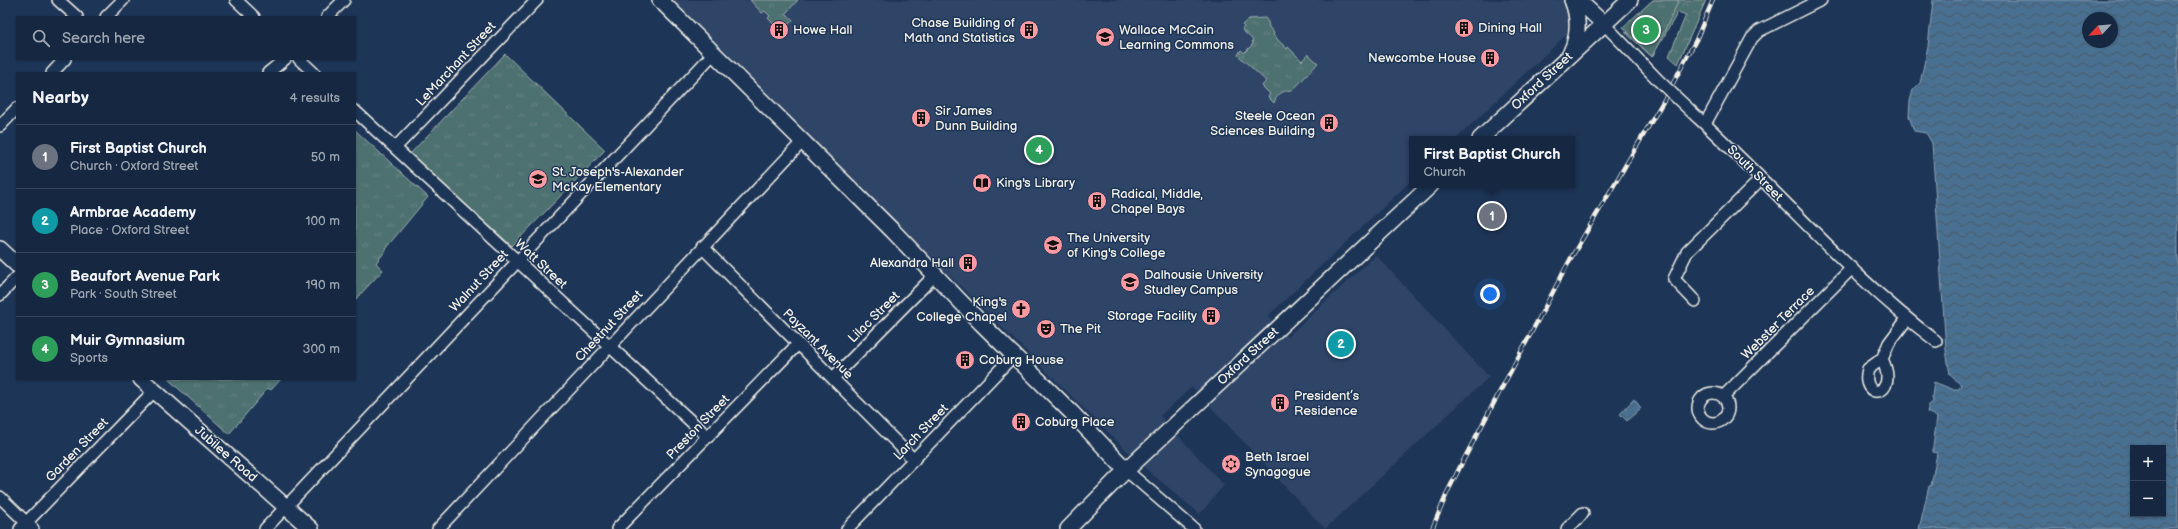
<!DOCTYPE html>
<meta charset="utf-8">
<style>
:root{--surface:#162841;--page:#23344c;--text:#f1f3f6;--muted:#9ea6b1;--line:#35445a;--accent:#ff9aa2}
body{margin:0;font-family:"Balsamiq Sans",sans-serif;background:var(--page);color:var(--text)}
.controls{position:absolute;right:12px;bottom:12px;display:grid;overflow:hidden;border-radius:0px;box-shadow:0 1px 3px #0004}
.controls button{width:36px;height:36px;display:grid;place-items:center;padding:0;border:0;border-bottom:1px solid var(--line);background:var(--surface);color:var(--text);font:20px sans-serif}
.compass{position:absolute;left:2082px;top:12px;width:36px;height:36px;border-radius:50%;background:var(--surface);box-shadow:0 1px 3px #0004;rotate:244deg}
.you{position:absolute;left:1490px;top:294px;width:14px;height:14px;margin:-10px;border:3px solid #fff;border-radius:50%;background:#1a73e8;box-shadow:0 0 0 6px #1a73e833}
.badge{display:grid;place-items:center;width:26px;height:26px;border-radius:50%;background:var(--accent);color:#fff;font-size:13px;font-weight:700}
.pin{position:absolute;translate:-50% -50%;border:2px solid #fff;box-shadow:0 1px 4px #0006}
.popup{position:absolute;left:1409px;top:136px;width:166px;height:52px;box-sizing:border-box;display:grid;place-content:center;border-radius:0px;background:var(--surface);filter:drop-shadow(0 1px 3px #0005);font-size:13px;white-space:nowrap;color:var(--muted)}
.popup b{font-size:15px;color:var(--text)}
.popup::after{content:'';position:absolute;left:50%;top:100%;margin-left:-8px;border:8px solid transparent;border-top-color:var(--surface)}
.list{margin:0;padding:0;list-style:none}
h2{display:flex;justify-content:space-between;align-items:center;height:52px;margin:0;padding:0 16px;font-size:17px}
h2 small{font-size:13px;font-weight:400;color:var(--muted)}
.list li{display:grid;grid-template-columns:26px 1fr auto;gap:12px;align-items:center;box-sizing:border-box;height:64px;padding:0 16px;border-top:1px solid var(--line)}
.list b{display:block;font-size:15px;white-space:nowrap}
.list p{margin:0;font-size:13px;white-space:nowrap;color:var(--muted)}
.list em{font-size:13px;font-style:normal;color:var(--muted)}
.icon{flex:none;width:22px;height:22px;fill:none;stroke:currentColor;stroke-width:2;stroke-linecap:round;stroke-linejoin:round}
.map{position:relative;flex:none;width:2178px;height:529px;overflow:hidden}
.search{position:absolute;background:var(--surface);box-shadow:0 1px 3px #0004;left:16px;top:16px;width:340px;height:44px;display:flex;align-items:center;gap:10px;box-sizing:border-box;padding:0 14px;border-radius:0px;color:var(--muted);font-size:15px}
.panel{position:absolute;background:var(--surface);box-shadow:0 1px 3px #0004;left:16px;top:72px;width:340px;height:308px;border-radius:0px}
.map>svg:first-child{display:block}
.built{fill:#2d4468}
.forest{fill:url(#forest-crowns);stroke:#a0b0ac}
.park{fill:url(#park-tufts);stroke:#a0b0ac}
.water{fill:url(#water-waves);stroke:#8ea4b4;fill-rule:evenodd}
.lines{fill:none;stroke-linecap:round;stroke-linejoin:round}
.street-casing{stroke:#f4f1e8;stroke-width:14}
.secondary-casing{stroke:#f4f1e8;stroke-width:18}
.street{stroke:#1d3557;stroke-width:11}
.secondary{stroke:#1d3557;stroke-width:15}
.rail-casing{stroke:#f4f1e8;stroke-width:4.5}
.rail{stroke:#1d3557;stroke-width:3;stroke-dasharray:9;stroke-linecap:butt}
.street-bridge-casing{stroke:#f4f1e8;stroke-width:14;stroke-linecap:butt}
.street-bridge{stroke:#1d3557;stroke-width:11}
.labels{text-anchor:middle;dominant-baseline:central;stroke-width:3;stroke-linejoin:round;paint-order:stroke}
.poi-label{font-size:13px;fill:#f4f1e8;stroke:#1d3557;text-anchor:start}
.street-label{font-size:13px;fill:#f4f1e8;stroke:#1d3557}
</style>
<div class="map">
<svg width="2178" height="529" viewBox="0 0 2178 529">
<defs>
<pattern id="forest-crowns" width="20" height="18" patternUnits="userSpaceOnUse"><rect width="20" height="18" fill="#4d6f70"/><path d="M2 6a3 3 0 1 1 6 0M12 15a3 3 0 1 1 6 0" fill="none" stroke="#678484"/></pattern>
<pattern id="park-tufts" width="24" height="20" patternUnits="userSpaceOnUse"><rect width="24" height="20" fill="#4d6f70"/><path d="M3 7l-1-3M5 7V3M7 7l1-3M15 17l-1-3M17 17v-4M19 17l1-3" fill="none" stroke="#678484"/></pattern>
<pattern id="water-waves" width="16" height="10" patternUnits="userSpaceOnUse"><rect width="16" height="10" fill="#4a7091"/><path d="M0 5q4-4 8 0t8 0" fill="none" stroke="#495a68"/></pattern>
</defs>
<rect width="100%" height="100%" fill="#1d3557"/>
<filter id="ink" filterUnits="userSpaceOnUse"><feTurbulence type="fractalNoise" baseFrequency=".025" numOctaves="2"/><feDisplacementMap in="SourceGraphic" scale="8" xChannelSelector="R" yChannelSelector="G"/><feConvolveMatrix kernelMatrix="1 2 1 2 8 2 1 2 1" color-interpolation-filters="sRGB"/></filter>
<g filter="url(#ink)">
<path class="built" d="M671,0H1570L1571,16L1567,34L1456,139H1412V180L1268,316L1287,337L1376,255L1489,377L1325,529L1192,387L1160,416L1224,485L1200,514L1140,464Z"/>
<path class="forest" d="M1653,0H1706L1678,64L1669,56L1686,15L1678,12L1652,57L1625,32L1629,33L1627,24Z"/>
<path class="park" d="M750,0H798L786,13L793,20L787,26L784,23L778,29L768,18L770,16L765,11L762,13Z
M1653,0H1679L1652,57L1623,27Z
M1265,18L1268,22L1269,27L1274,33L1273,35L1287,49L1288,47L1302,61L1308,54L1318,63L1293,90C1283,90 1277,94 1274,103L1268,97L1270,94L1262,86L1266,81L1238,55L1241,50L1244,53L1253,44L1252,39L1242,30L1244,27L1242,25L1249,19Z
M505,54L605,150L512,246L409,155Z
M355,130L428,197L385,249L386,250L376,263L383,270L355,300Z
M168,379H281L271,390L268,388L229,434Z"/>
<path class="water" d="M1933,0H2178V529H1919L1929,486H1931L1937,453L1933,452V447L1937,417L1927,412L1929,405L1933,402L1932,396L1934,382L1952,389H1959L1961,385L1950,375L1946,350L1932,143L1926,133L1914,131L1909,116L1910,101L1913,90L1920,83L1928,46ZM2088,18H2112V42H2088ZM2133,448H2163V514H2133Z
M1634,399L1641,408L1627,421L1620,414Z"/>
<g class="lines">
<defs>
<path id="street" d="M58,0L77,17
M236,0L254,17
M106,17L123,0
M327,17L344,0
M1604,24L1659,81
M299,59L314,73
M52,73L65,59
M268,73L285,59
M355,111L708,437
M1696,116C1778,190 1848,275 1936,341
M1705,124L1752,38L1759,31L1821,0
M0,126L17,108
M395,148L537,0
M702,247L914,460
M0,295L17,277
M1695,301L1674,279L1687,252L1761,179
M1882,359C1901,398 1859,402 1868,369L1882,359L1889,343L1907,319
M833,378L935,275
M1698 408a15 15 0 1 1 30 0a15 15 0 1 1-30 0Z
M1723,397L1852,268
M1127,471L1194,529
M0,497L33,529
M20,529L154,391
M265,529L714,53
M438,529L802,142
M617,529L798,344
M847,529L1015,354
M1567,529L1583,513"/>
<path id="secondary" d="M660,0L893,231L981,323L1072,413L1127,471
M1578,0L1604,24
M1571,52C1579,35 1579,17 1572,0
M1480,139L1630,0
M0,249L17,265
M141,379L311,529
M1068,529L1117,479L1431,185"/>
</defs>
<use href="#street" class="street-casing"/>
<use href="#secondary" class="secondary-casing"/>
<use href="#street" class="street"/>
<use href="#secondary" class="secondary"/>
<defs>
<path id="rail" d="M1432,529L1448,491L1464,459L1571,258L1664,100L1696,40L1713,0"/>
</defs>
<use href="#rail" class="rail-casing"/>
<use href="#rail" class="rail"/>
<defs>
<path id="street-bridge" d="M1659,81L1696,116"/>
</defs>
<use href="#street-bridge" class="street-bridge-casing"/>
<use href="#street-bridge" class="street-bridge"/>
</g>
</g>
<defs>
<symbol id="building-disc" viewBox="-11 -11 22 22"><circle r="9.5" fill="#ff9aa2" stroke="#1d3557"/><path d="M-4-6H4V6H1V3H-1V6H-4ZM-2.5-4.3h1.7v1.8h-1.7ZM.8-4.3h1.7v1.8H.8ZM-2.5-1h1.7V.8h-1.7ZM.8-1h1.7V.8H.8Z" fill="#111"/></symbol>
<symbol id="university-disc" viewBox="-11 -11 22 22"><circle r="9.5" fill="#ff9aa2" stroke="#1d3557"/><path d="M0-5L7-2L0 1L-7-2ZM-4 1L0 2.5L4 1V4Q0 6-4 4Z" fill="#111"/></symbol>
<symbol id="school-disc" viewBox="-11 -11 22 22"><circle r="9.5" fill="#ff9aa2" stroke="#1d3557"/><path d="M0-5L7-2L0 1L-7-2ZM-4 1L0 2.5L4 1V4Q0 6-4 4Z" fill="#111"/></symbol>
<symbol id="library-disc" viewBox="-11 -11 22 22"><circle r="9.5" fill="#ff9aa2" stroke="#1d3557"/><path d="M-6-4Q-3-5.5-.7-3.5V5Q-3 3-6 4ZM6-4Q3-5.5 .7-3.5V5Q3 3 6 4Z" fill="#111"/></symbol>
<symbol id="church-disc" viewBox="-11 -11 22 22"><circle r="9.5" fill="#ff9aa2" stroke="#1d3557"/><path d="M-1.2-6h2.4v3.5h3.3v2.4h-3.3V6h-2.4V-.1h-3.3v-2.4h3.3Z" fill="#111"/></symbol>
<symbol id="theatre-disc" viewBox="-11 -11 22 22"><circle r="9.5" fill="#ff9aa2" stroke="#1d3557"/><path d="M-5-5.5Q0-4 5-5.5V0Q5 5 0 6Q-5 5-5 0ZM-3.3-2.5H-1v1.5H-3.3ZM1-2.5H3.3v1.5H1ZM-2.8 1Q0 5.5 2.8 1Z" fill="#111"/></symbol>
<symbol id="synagogue-disc" viewBox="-11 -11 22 22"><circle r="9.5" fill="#ff9aa2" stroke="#1d3557"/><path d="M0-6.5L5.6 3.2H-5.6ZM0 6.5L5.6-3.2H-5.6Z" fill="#111"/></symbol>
</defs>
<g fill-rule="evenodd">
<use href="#building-disc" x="1453" y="17" width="22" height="22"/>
<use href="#building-disc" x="768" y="19" width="22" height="22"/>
<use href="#building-disc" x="1018" y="19" width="22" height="22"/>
<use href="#university-disc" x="1094" y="26" width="22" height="22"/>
<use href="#building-disc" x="1479" y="47" width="22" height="22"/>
<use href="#building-disc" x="910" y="107" width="22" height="22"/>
<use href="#building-disc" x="1318" y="112" width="22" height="22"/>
<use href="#school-disc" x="527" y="168" width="22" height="22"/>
<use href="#library-disc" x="971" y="172" width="22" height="22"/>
<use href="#building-disc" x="1086" y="190" width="22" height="22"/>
<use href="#university-disc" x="1042" y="234" width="22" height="22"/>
<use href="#building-disc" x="957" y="252" width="22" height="22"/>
<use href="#university-disc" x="1119" y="271" width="22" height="22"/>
<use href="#church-disc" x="1010" y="298" width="22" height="22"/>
<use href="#building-disc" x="1200" y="305" width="22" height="22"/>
<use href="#theatre-disc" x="1035" y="318" width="22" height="22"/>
<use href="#building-disc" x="954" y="349" width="22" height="22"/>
<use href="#building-disc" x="1269" y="392" width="22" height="22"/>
<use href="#building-disc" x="1010" y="411" width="22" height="22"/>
<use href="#synagogue-disc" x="1220" y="453" width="22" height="22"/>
</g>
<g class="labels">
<g class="poi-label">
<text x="1015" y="23" text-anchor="end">Chase Building of<tspan x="1015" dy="15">Math and Statistics</tspan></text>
<text x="1478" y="28">Dining Hall</text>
<text x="793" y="30">Howe Hall</text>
<text x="1119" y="30">Wallace McCain<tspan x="1119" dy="15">Learning Commons</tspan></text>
<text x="1476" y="58" text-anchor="end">Newcombe House</text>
<text x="935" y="111">Sir James<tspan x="935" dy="15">Dunn Building</tspan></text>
<text x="1315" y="116" text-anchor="end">Steele Ocean<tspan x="1315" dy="15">Sciences Building</tspan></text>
<text x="552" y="172">St. Joseph's-Alexander<tspan x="552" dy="15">McKay Elementary</tspan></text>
<text x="996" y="183">King's Library</text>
<text x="1111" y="194">Radical, Middle,<tspan x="1111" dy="15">Chapel Bays</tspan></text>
<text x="1067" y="238">The University<tspan x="1067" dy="15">of King's College</tspan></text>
<text x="954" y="263" text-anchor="end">Alexandra Hall</text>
<text x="1144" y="275">Dalhousie University<tspan x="1144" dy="15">Studley Campus</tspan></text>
<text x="1007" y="302" text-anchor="end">King's<tspan x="1007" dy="15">College Chapel</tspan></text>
<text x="1197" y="316" text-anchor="end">Storage Facility</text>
<text x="1060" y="329">The Pit</text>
<text x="979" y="360">Coburg House</text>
<text x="1294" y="396">President’s<tspan x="1294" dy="15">Residence</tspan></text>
<text x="1035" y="422">Coburg Place</text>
<text x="1245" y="457">Beth Israel<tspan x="1245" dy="15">Synagogue</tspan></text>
</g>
<g class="street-label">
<text transform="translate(456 64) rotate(-47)">LeMarchant Street</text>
<text transform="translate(1542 81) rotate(-43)">Oxford Street</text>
<text transform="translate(1755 173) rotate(45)">South Street</text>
<text transform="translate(541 264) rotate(43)">Watt Street</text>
<text transform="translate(479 281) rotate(-47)">Walnut Street</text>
<text transform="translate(874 317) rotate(-45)">Lilac Street</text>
<text transform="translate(1778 323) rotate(-45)">Webster Terrace</text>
<text transform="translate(609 326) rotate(-47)">Chestnut Street</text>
<text transform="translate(818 344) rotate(45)">Payzant Avenue</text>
<text transform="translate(1248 356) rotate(-43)">Oxford Street</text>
<text transform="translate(698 427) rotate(-46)">Preston Street</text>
<text transform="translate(921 432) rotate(-46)">Larch Street</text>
<text transform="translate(77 450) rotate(-46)">Garden Street</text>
<text transform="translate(226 454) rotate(41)">Jubilee Road</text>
</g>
</g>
</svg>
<div class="controls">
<button>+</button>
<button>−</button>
</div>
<svg class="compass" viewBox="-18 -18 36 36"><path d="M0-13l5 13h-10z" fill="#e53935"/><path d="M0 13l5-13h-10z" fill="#9ea6b1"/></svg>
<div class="you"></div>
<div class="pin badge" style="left:1492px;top:216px;background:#6b7280">1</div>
<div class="popup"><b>First Baptist Church</b>Church</div>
<div class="pin badge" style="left:1341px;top:344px;background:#0f9aa8">2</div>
<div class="pin badge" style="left:1646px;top:30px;background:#2e9e5b">3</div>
<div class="pin badge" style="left:1039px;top:150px;background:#2e9e5b">4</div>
<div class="search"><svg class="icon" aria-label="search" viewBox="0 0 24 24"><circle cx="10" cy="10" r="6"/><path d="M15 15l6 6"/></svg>Search here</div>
<section class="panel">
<h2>Nearby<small>4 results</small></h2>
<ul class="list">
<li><span class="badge" style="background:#6b7280">1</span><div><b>First Baptist Church</b><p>Church · Oxford Street</p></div><em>50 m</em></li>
<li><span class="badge" style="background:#0f9aa8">2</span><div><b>Armbrae Academy</b><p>Place · Oxford Street</p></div><em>100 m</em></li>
<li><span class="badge" style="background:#2e9e5b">3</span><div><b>Beaufort Avenue Park</b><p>Park · South Street</p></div><em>190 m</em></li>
<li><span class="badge" style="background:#2e9e5b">4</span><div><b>Muir Gymnasium</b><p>Sports</p></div><em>300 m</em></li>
</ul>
</section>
</div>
